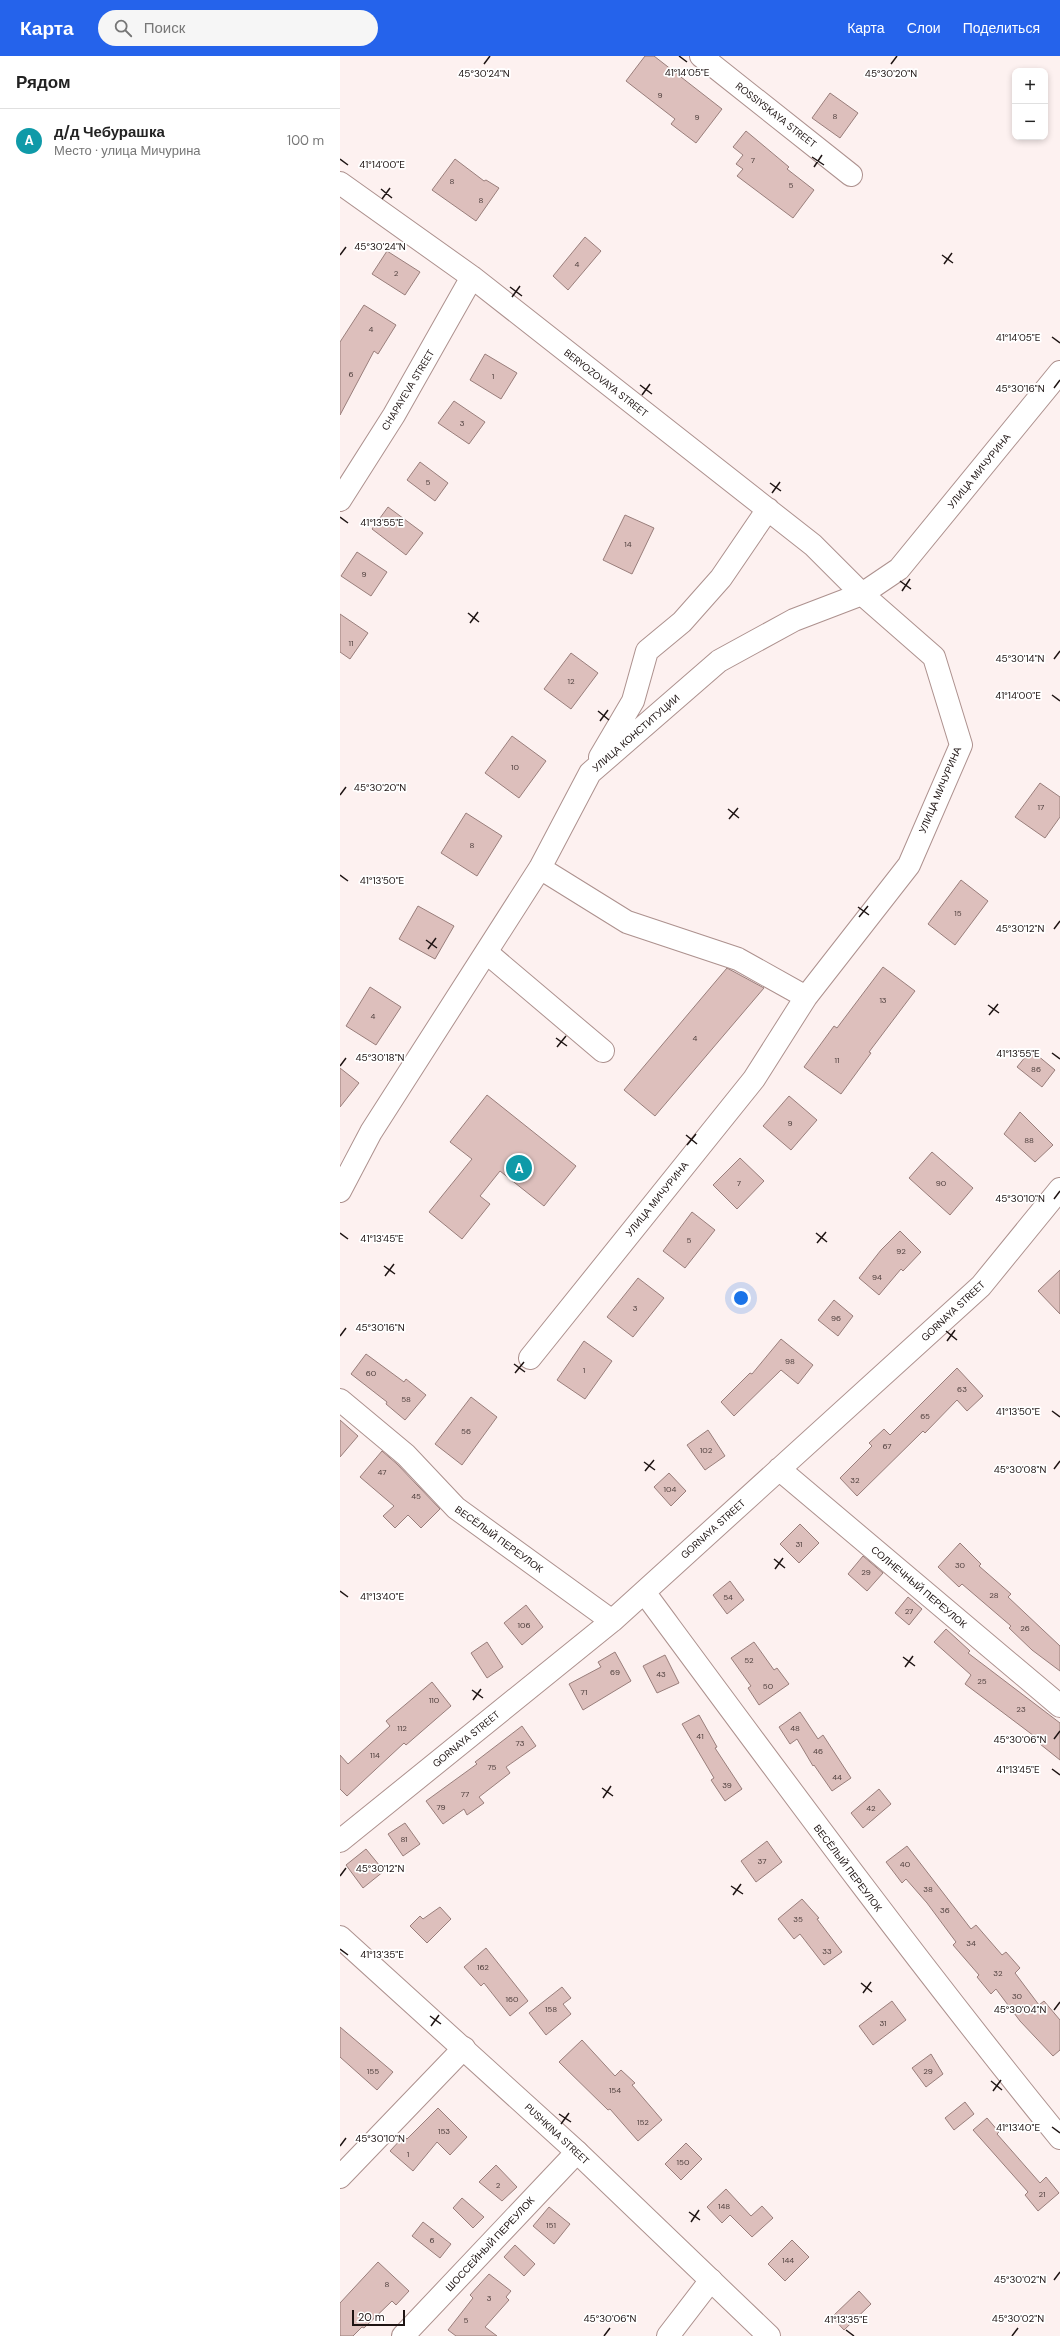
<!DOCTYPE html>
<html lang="ru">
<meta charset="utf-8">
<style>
:root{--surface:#fff;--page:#f6f6f6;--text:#222;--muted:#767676;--line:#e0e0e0;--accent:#2563eb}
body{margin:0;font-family:"DM Sans",sans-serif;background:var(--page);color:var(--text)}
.controls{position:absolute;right:12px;top:12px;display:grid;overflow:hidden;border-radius:8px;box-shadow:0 2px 6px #0003}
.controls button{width:36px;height:36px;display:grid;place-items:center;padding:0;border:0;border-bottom:1px solid var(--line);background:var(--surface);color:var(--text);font:20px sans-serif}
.scale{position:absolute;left:12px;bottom:10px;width:53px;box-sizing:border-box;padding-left:4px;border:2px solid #1e1413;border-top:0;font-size:11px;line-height:14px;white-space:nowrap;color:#1e1413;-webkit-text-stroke:3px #fff;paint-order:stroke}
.you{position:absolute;left:401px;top:1242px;width:14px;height:14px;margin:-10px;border:3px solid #fff;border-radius:50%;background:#1a73e8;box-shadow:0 0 0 6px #1a73e833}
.badge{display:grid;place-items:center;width:26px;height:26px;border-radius:50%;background:var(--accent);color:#fff;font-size:13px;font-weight:700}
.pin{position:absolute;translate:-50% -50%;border:2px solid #fff;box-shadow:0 1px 4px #0006}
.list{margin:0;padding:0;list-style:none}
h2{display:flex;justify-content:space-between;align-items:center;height:52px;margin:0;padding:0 16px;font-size:17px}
h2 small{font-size:13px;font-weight:400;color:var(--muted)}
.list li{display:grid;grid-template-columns:26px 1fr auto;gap:12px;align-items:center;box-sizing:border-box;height:64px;padding:0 16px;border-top:1px solid var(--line)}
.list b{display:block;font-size:15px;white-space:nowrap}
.list p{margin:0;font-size:13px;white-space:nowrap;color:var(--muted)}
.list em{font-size:13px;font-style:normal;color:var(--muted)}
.icon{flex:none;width:22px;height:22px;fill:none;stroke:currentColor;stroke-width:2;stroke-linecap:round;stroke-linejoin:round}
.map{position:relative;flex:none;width:720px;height:2280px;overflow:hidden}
header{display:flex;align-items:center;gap:24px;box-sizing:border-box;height:56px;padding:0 20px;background:var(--accent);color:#fff}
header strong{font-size:19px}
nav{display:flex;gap:22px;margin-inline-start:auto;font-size:14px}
.search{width:280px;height:36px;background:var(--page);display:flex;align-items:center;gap:10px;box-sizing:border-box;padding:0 14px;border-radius:22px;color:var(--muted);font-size:15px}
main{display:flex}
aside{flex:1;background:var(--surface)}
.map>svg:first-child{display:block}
.building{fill:#ddbfbc;stroke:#997e7b}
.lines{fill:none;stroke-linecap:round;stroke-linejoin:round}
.minor-casing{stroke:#ad918e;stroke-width:24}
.major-casing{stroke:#ad918e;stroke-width:24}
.minor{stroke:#fff;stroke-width:22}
.major{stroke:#fff;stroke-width:22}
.ticks{fill:none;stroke:#1e1413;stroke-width:1.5}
.labels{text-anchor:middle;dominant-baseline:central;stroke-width:3.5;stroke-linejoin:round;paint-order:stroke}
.number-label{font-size:8px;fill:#4e3f3d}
.street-label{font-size:10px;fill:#1e1413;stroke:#fff}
.ticks-label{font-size:10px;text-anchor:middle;fill:#1e1413;stroke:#fff;stroke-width:3.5;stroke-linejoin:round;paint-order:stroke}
</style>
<header>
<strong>Карта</strong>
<div class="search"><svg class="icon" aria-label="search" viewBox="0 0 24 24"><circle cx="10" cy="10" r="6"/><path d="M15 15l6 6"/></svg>Поиск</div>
<nav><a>Карта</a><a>Слои</a><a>Поделиться</a></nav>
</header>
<main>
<aside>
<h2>Рядом<small></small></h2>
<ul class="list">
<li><span class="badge" style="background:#0f9aa8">A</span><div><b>д/д Чебурашка</b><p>Место · улица Мичурина</p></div><em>100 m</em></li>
</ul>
</aside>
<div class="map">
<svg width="720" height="2280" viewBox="0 0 720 2280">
<rect width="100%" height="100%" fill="#fdf1f0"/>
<path class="building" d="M305,0H314L382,53L356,87L331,68L335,63L286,25Z
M490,37L518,57L500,82L472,62Z
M406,75L449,111L447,113L474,134L453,162L397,120L403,113L396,108L403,99L393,91Z
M115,103L144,125L146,124L159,132L136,165L92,134Z
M245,181L261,195L228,234L213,220Z
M47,195L80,216L65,239L32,218Z
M24,249L56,269L38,298L34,295L0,359V286Z
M145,298L177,317L161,343L130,324Z
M114,345L145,366L129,388L98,367Z
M80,406L108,427L95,445L67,424Z
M48,451L83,477L66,499L32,473Z
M285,459L314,472L292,518L263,504Z
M17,496L47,516L31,540L1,520Z
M0,558L28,577L10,603L0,596Z
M231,597L258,617L231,653L204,633Z
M172,680L206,705L179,742L145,717Z
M700,727L720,741V761L705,782L675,761Z
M126,757L162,780L137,820L101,797Z
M621,824L648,845L615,889L588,868Z
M78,850L114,870L95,903L59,883Z
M543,911L575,935L529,996L531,997L501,1038L464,1011L494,970L497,972Z
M387,912L424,932L315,1060L284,1034Z
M30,931L61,951L36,989L6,970Z
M691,994L715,1014L702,1031L677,1011Z
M0,1012L19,1027L0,1051Z
M147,1039L236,1110L204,1150L160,1115L140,1140L150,1148L122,1183L89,1156L132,1103L110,1086Z
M449,1040L477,1064L451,1094L423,1070Z
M680,1056L713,1089L695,1106L664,1078Z
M592,1096L633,1132L610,1159L569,1122Z
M400,1102L424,1125L397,1153L373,1129Z
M352,1156L375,1174L345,1212L323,1195Z
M560,1175L581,1196L563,1215L561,1213L539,1239L519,1222L541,1194Z
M720,1214V1258L698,1235Z
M298,1222L324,1242L293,1281L267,1261Z
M494,1244L513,1260L498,1280L478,1264Z
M441,1283L473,1309L458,1328L441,1314L394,1360L381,1346L410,1317L412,1318Z
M244,1285L272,1305L245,1343L217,1324Z
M26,1298L64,1326L66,1323L86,1339L65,1364L46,1348L47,1346L11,1318Z
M617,1312L643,1340L627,1355L617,1344L585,1377L583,1375L517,1440L500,1422L532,1390L529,1387L544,1373L550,1379Z
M131,1341L157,1361L122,1409L95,1388Z
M0,1364L18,1380L0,1401Z
M368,1374L385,1400L365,1414L347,1389Z
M42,1395L57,1408L100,1453L81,1472L68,1459L55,1472L43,1460L54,1450L20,1421Z
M329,1417L346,1435L331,1450L314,1431Z
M460,1468L479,1487L459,1507L440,1488Z
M620,1487L641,1508L639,1510L671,1538L668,1541L720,1590V1615L692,1594L669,1572L671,1570L622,1528L619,1531L598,1511Z
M523,1500L543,1517L527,1535L508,1518Z
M390,1525L404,1544L387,1558L373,1539Z
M568,1541L582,1553L569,1569L555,1557Z
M186,1549L203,1571L182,1589L164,1567Z
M606,1573L630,1595L628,1597L720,1667V1704L700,1688L702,1686L625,1628L631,1619L594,1586Z
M147,1586L163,1611L147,1622L131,1597Z
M414,1586L434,1614L437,1612L449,1628L419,1649L408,1632L411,1630L391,1602Z
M275,1596L291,1625L243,1654L229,1628L261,1611L258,1606Z
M325,1599L339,1627L317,1637L303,1610Z
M92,1626L111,1650L66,1689L64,1687L7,1740L0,1733V1699L8,1708L50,1670L46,1665Z
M460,1656L478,1683L483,1679L511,1722L492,1735L474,1709L473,1710L457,1683L450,1688L439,1671Z
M359,1659L377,1691L375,1692L402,1733L385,1745L371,1724L374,1722L342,1668Z
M182,1670L196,1690L166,1711L170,1717L139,1741L144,1747L127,1759L124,1753L103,1768L86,1745L137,1708L135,1706Z
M539,1733L551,1748L523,1772L511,1757Z
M65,1767L80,1788L63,1800L48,1778Z
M427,1785L442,1806L416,1826L401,1805Z
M567,1790L631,1873L636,1869L662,1899L666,1896L680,1912L675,1917L699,1949L704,1945L720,1964V1994L713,2000L680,1965L656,1933L651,1938L637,1921L639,1919L613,1889L616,1886L587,1847L566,1823L562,1827L546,1806Z
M26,1793L44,1815L23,1832L6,1809Z
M462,1843L479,1862L477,1863L502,1896L484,1909L460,1878L454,1883L438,1863Z
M100,1851L111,1863L87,1887L70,1870L80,1860L83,1863Z
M146,1892L188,1945L170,1960L144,1927L141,1930L124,1911Z
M222,1931L231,1942L223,1948L231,1958L206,1979L189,1957Z
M552,1945L566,1964L533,1989L519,1970Z
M0,1971L53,2016L37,2034L0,2001Z
M242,1984L275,2020L281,2014L295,2027L292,2029L322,2064L298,2085L270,2053L268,2054L219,2006Z
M591,1998L603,2018L586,2031L572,2012Z
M625,2046L634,2058L614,2074L605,2062Z
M98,2052L127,2081L110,2099L97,2086L73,2115L50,2095L64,2080L67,2083Z
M647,2062L659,2076L657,2078L700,2127L706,2121L719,2137L698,2155L685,2139L688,2136L633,2074Z
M346,2087L362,2103L341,2124L325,2108Z
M156,2109L177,2131L162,2145L139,2126Z
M386,2133L411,2160L422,2150L433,2162L412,2181L390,2159L382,2167L367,2151Z
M122,2142L144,2161L133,2172L113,2152Z
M209,2151L230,2168L214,2188L193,2170Z
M83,2166L111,2188L100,2202L72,2180Z
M452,2184L469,2201L445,2225L428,2208Z
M175,2189L195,2208L184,2220L164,2201Z
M38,2206L69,2235L56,2249L52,2245L24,2272L22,2271L13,2280H0V2247Z
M149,2218L171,2235L166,2241L169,2244L145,2271L157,2280H116L108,2274L133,2242L130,2239Z
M519,2235L531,2248L504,2274L492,2261Z"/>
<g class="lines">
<defs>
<path id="minor" d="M361,0L511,119
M0,127L132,221L473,489L522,538L594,601L621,689L569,809L466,941
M0,444L54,359L132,221
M260,701L293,645L307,595L342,566L381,522L428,453
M146,896L263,995
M0,1135L31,1076L200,812L250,717L379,605L454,564L522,538L559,513L720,316
M190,1302L414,1023L466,941L398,903L287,866L200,812
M0,1344L66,1399L116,1452L272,1565
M439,1413L720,1650
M304,1536C440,1720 575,1904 720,2082
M0,1785L272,1565L304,1536L641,1230L720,1133
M0,2121L124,1992
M63,2280L237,2096
M328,2280L371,2224"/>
<path id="major" d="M0,1881L237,2096L429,2280"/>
</defs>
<use href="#minor" class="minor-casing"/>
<use href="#major" class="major-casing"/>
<use href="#minor" class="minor"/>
<use href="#major" class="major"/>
</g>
<path class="ticks" d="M339,0L347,6M144,8L150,0M551,8L557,0M472,101L484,109M0,103L8,109M474,111L482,99M41,133L52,142M42,143L50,132M0,199L6,191M602,199L613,207M604,208L612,197M170,231L182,240M172,241L180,230M712,281L720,287M300,329L312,338M714,332L720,324M302,339L310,328M430,427L441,435M432,437L440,426M0,461L8,467M560,525L571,533M562,535L570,523M128,557L139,566M130,567L138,556M714,603L720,595M712,639L720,645M258,655L269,664M260,665L268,654M0,739L6,731M388,753L399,762M389,763L398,752M0,819L8,825M518,851L529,859M519,861L528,850M714,873L720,865M86,884L97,892M88,893L96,882M648,949L659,957M649,959L658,948M216,982L227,990M217,991L226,980M712,997L720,1003M0,1010L6,1002M346,1079L357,1088M347,1089L356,1078M714,1143L720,1135M0,1177L8,1183M476,1177L487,1186M477,1187L486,1176M44,1210L55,1218M45,1220L54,1208M606,1275L617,1284M0,1280L6,1272M607,1285L615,1274M174,1308L185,1316M175,1317L184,1306M712,1355L720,1361M304,1406L315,1414M714,1413L720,1405M305,1415L314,1404M434,1503L445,1512M435,1513L443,1502M0,1535L8,1541M563,1601L575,1610M565,1611L573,1600M132,1634L143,1642M133,1644L141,1633M714,1683L720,1675M712,1713L720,1719M262,1732L273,1740M263,1742L271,1730M0,1820L6,1812M391,1830L403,1838M393,1839L401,1828M0,1893L8,1899M521,1927L532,1936M523,1937L531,1926M714,1954L720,1946M90,1960L101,1968M91,1970L99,1959M651,2025L662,2034M653,2035L661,2024M219,2058L231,2066M221,2068L229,2057M712,2071L720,2077M0,2090L6,2082M349,2156L360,2164M351,2166L359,2154M714,2224L720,2216M506,2274L514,2280M264,2280L270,2272M672,2280L678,2272"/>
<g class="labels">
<g class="number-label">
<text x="320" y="39">9</text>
<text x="495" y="60">8</text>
<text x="357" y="61">9</text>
<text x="413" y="104">7</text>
<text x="112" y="125">8</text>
<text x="451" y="129">5</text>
<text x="141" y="144">8</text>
<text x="237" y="208">4</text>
<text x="56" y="217">2</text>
<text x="31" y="273">4</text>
<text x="11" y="318">6</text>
<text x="153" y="320">1</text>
<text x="122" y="367">3</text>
<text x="88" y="426">5</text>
<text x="288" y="488">14</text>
<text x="24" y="518">9</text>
<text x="11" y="587">11</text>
<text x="231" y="625">12</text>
<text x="175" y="711">10</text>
<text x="701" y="751">17</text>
<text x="132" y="789">8</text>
<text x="618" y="857">15</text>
<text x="543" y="944">13</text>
<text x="33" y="960">4</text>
<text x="355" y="982">4</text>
<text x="497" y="1004">11</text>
<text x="696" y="1013">86</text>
<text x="450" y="1067">9</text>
<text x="689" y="1084">88</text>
<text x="399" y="1127">7</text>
<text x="601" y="1127">90</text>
<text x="349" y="1184">5</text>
<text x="561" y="1195">92</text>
<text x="537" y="1221">94</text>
<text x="295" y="1252">3</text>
<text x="496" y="1262">96</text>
<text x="450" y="1305">98</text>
<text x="244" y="1314">1</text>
<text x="31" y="1317">60</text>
<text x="622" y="1333">63</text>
<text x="66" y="1343">58</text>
<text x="585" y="1360">65</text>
<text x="126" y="1375">56</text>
<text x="547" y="1390">67</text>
<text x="366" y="1394">102</text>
<text x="42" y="1416">47</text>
<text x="515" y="1424">32</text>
<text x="330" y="1433">104</text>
<text x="76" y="1440">45</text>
<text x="459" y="1488">31</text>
<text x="620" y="1509">30</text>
<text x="526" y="1516">29</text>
<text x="654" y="1539">28</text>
<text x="388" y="1541">54</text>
<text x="569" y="1555">27</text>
<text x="184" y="1569">106</text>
<text x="685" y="1572">26</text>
<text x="409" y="1604">52</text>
<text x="275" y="1616">69</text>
<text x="321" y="1618">43</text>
<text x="642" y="1625">25</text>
<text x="428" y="1630">50</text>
<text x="244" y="1636">71</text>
<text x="94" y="1644">110</text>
<text x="681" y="1653">23</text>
<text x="62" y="1672">112</text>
<text x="455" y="1672">48</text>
<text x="360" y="1680">41</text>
<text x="180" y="1687">73</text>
<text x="478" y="1695">46</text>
<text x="35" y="1699">114</text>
<text x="152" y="1711">75</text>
<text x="497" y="1721">44</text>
<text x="387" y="1729">39</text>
<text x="125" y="1738">77</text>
<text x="101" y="1751">79</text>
<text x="531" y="1752">42</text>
<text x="64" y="1783">81</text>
<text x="422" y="1805">37</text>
<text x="565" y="1808">40</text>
<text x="588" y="1833">38</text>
<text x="605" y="1854">36</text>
<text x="458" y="1863">35</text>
<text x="631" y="1887">34</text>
<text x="487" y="1895">33</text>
<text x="143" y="1911">162</text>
<text x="658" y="1917">32</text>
<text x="677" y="1940">30</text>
<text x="172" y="1943">160</text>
<text x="211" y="1953">158</text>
<text x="543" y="1967">31</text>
<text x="33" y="2015">155</text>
<text x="588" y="2015">29</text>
<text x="275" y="2034">154</text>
<text x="303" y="2066">152</text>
<text x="104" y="2075">153</text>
<text x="68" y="2098">1</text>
<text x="343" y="2106">150</text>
<text x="158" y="2129">2</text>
<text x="702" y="2138">21</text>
<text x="384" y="2150">148</text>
<text x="211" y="2169">151</text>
<text x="92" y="2184">6</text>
<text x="448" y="2204">144</text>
<text x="47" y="2228">8</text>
<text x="149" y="2242">3</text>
<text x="126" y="2264">5</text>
</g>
<g class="street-label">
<text transform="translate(436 59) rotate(38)">ROSSIYSKAYA STREET</text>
<text transform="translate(266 327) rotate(38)">BERYOZOVAYA STREET</text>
<text transform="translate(68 334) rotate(-59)">CHAPAYEVA STREET</text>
<text transform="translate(639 415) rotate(-51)">УЛИЦА МИЧУРИНА</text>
<text transform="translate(296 677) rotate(-41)">УЛИЦА КОНСТИТУЦИИ</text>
<text transform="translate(600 734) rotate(-67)">УЛИЦА МИЧУРИНА</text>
<text transform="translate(317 1143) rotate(-51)">УЛИЦА МИЧУРИНА</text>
<text transform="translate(613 1255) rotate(-43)">GORNAYA STREET</text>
<text transform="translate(373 1473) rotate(-42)">GORNAYA STREET</text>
<text transform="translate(159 1483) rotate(36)">ВЕСЁЛЫЙ ПЕРЕУЛОК</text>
<text transform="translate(579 1531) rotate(40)">СОЛНЕЧНЫЙ ПЕРЕУЛОК</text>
<text transform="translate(126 1683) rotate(-39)">GORNAYA STREET</text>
<text transform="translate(508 1812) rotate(53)">ВЕСЁЛЫЙ ПЕРЕУЛОК</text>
<text transform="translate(217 2078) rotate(43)">PUSHKINA STREET</text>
<text transform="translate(150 2188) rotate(-47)">ШОССЕЙНЫЙ ПЕРЕУЛОК</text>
</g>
</g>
<g class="ticks-label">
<text x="347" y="20">41°14'05"E</text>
<text x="144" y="21">45°30'24"N</text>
<text x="551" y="21">45°30'20"N</text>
<text x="42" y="112">41°14'00"E</text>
<text x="40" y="194">45°30'24"N</text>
<text x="678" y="285">41°14'05"E</text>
<text x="680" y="336">45°30'16"N</text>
<text x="42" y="470">41°13'55"E</text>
<text x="680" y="606">45°30'14"N</text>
<text x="678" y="643">41°14'00"E</text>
<text x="40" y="735">45°30'20"N</text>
<text x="42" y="828">41°13'50"E</text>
<text x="680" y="876">45°30'12"N</text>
<text x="678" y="1001">41°13'55"E</text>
<text x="40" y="1005">45°30'18"N</text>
<text x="680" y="1146">45°30'10"N</text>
<text x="42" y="1186">41°13'45"E</text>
<text x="40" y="1275">45°30'16"N</text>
<text x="678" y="1359">41°13'50"E</text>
<text x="680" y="1417">45°30'08"N</text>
<text x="42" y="1544">41°13'40"E</text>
<text x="680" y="1687">45°30'06"N</text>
<text x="678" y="1717">41°13'45"E</text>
<text x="40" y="1816">45°30'12"N</text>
<text x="42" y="1902">41°13'35"E</text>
<text x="680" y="1957">45°30'04"N</text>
<text x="678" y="2075">41°13'40"E</text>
<text x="40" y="2086">45°30'10"N</text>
<text x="680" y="2227">45°30'02"N</text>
<text x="270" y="2266">45°30'06"N</text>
<text x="678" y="2266">45°30'02"N</text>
<text x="506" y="2267">41°13'35"E</text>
</g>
</svg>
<div class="controls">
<button>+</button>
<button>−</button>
</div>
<div class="scale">20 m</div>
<div class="you"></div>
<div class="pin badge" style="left:179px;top:1112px;background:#0f9aa8">A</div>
</div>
</main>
